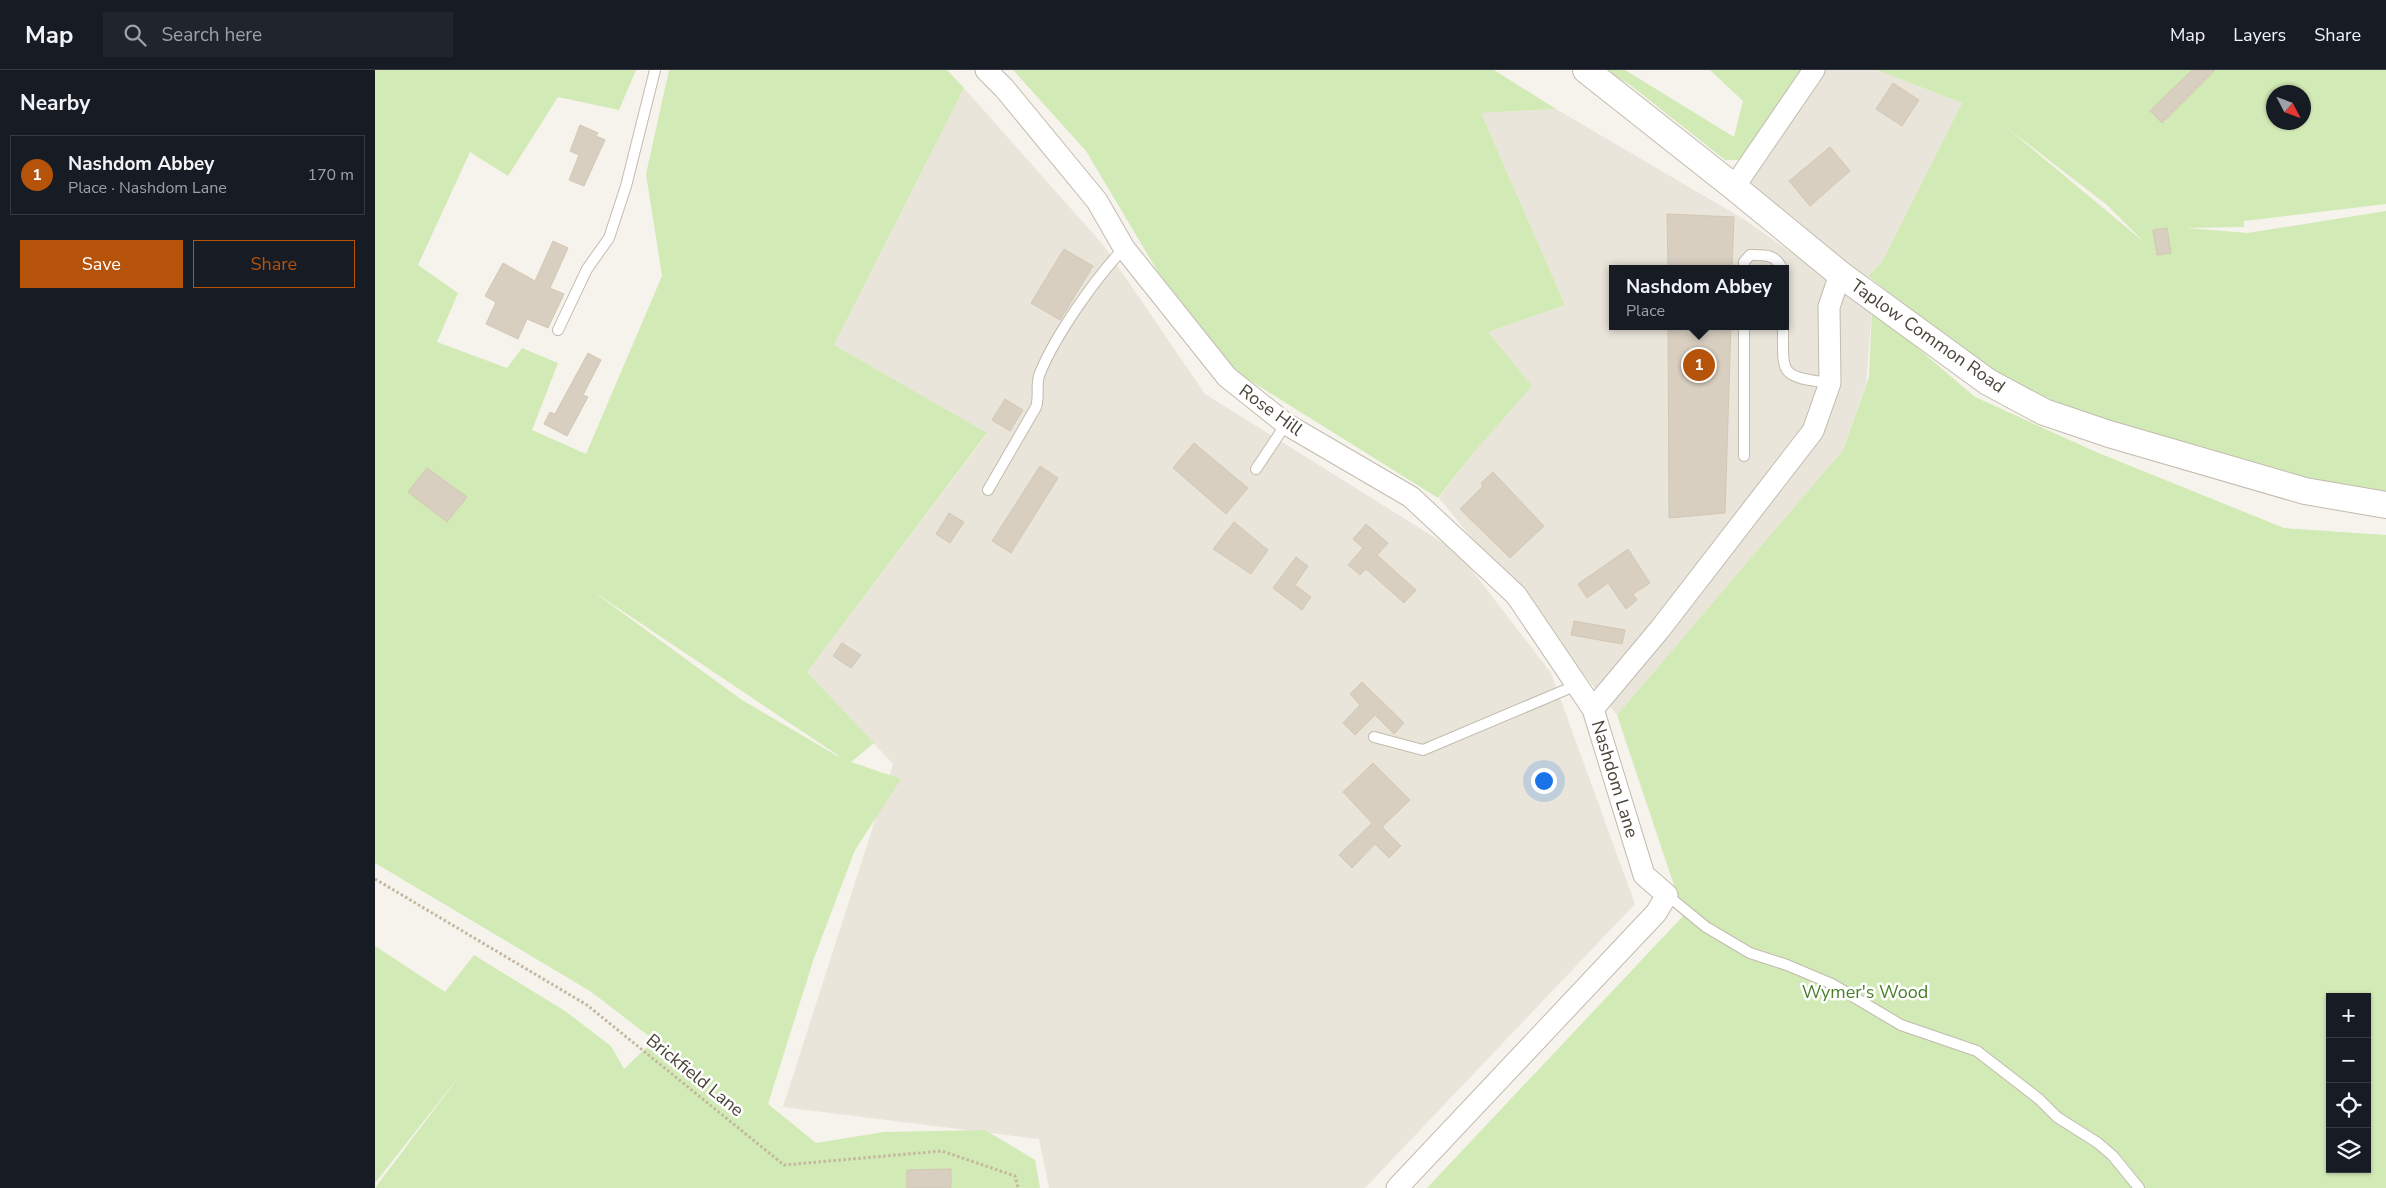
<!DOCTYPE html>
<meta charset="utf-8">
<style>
:root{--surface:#171b24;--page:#20242c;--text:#f1f3f6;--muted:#9ea1a6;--line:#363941;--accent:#b45309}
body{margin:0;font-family:"Nunito Sans",sans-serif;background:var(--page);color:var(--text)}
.controls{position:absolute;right:15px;bottom:15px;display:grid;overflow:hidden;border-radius:0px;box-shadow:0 1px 4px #0004}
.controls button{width:45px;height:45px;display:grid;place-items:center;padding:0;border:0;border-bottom:1px solid var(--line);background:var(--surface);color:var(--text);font:25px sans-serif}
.compass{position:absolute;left:1891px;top:15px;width:45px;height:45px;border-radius:50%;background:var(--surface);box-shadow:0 1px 4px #0004;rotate:131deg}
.you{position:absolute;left:1168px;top:710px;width:18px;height:18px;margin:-12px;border:4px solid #fff;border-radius:50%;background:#1a73e8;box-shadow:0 0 0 8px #1a73e833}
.badge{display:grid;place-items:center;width:32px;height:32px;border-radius:50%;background:var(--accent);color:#fff;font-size:16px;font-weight:700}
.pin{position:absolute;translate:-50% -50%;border:2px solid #fff;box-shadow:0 1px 5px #0006}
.popup{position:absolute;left:1234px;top:195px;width:180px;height:65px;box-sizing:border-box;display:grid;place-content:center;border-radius:0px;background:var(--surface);filter:drop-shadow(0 1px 4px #0005);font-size:16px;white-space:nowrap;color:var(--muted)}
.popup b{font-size:19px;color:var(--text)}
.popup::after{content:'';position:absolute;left:50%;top:100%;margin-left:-10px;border:10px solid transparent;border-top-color:var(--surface)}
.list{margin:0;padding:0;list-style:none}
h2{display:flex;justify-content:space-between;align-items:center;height:65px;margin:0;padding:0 20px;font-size:21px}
h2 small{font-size:16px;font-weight:400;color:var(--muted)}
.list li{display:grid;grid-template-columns:32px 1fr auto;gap:15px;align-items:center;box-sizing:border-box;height:80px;margin:0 10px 10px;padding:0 10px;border:1px solid var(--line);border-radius:0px}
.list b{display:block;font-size:19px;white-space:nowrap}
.list p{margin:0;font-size:16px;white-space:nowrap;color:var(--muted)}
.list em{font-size:16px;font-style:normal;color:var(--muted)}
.actions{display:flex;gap:10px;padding:15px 20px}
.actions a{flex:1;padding:11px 0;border:1px solid var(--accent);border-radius:0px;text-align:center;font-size:18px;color:var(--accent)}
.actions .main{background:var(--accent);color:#fff}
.icon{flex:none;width:28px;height:28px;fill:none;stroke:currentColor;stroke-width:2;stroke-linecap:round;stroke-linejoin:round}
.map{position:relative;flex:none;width:2011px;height:1118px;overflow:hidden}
header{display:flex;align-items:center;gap:30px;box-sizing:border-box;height:70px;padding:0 25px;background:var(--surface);border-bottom:1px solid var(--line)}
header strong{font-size:24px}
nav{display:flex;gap:28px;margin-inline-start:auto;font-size:18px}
.search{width:350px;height:45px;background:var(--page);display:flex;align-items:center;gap:12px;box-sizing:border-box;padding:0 18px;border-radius:0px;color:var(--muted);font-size:19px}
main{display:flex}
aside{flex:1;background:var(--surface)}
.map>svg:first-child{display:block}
.residential{fill:#eae5da;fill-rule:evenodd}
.green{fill:#d2eab5;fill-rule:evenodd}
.building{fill:#d8cfc1;stroke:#d3c7b4}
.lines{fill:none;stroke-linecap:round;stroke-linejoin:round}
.service-casing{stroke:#c2bbae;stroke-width:12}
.minor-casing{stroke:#c2bbae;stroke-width:23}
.tertiary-casing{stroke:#c2bbae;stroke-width:28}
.path{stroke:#c4b79f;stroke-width:3;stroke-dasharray:2.5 2.5;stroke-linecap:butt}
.service{stroke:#fff;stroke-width:10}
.minor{stroke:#fff;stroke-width:21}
.tertiary{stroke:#fff;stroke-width:26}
.labels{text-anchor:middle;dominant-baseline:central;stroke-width:5;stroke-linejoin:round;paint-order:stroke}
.street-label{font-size:18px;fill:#4b4439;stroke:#fff}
.park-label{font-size:18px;fill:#4a7f2a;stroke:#fff}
</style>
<header>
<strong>Map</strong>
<div class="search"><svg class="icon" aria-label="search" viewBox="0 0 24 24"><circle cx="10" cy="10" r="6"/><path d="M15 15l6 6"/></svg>Search here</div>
<nav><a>Map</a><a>Layers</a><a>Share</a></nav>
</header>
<main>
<aside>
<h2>Nearby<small></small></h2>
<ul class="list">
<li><span class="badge">1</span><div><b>Nashdom Abbey</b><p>Place · Nashdom Lane</p></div><em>170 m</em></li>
</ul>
<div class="actions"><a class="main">Save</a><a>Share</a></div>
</aside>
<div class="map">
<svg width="2011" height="1118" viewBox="0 0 2011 1118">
<rect width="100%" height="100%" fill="#f6f3ec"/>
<path class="residential" d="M1447,0H1502L1587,33L1507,192L1493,206L1488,207L1385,124L1375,112Z
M589,18L729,176L830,324L1083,482L1176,603L1260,834L990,1118H674L664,1069L408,1037L518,694L432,602L612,364L459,275Z
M1181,39L1370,150L1497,239L1491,314L1468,380L1242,645L1064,428L1099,382L1113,262L1190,235L1106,43ZM1238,199H1410V256H1238Z"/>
<path class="green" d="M0,0H261L244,40L183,27L133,106L95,82L43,195L83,223L62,272L132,298L147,278L183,293L157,360L211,384L287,206L271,104L294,0H572L589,18L459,275L612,363L432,602L499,673L476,692L526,709L480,780L439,888L393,1034L441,1073L509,1062L610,1060L660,1090L665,1118H0L89,1000L0,1113V876L70,922L99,885L190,941L236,976L249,999L272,977L275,967L215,921L0,793ZM216,520L464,686V687L367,630Z
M638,0H1119L1181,39L1106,43L1190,235L1113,262L1157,316L1099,382L1063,428L855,298L783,202L711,81Z
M1228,0H1250L1359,67L1368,31L1335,0H1426L1378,79L1367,90H1350L1254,14Z
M1502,0H2011V134L1869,151V157L1811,158L1873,163L2011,141V429L1908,410L1709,344L1619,304L1493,206L1507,192L1587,33ZM1898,22H1928V52H1898ZM1631,57L1732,135L1769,172Z
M1497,239L1600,327L1721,382L1909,458L2011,465V1118H1052L1309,845L1242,645L1468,380L1494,307ZM1955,927H1992V1099H1955Z"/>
<path class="building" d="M1817,0H1840L1787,53L1775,41Z
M1518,13L1544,30L1527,56L1501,39Z
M205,55L223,63L221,66L230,70L209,116L194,110L204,85L195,81Z
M1455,77L1475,101L1435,136L1414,111Z
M1292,144L1359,147L1357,199H1293Z
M1792,158L1796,183L1782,185L1778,160Z
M178,171L193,178L175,218L189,224L173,258L152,249L143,269L111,254L121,232L110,226L128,193L160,211Z
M689,179L718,196L685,250L656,233Z
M1293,256H1356L1350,443L1294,448Z
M213,283L226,290L208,325L213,327L192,366L169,354L175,342L180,344Z
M630,329L648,340L635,361L617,350Z
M819,373L873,418L851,444L798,398Z
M665,396L683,408L636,483L617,471Z
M52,398L92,427L72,452L33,422Z
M1118,402L1169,456L1135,488L1085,439L1108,416L1106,413Z
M574,443L589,452L575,473L561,464Z
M859,452L893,480L876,504L838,479Z
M991,454L1013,473L1002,485L1041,520L1029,533L991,499L985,505L973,495L988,478L978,469Z
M1253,479L1275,513L1258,524L1262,530L1251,539L1233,513L1212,528L1203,514Z
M921,487L933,496L920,515L936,527L927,540L898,518Z
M1199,551L1250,560L1247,574L1196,565Z
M467,573L486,585L476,598L458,586Z
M987,612L1029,653L1019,664L1000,645L980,665L968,653L985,635L975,624Z
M998,693L1035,730L1007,757L1026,776L1014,788L1000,774L977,798L964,785L997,753L968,722Z
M576,1099V1118H532V1100Z"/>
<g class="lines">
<defs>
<path id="service" d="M1369,199V192L1375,185C1390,185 1401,184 1407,199
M1369,256V386
M1408,256C1408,306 1404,306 1455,313
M183,260L212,199L234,168L251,116L280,0
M881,399L911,354
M613,420L661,337C665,325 660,314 665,303C681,264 720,209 749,178
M999,667L1048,680L1202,615
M1292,825L1331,857L1375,883L1412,895L1457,914L1526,955L1602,981L1664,1029L1682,1047L1723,1073L1738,1086L1764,1118"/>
<path id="minor" d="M611,0L629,18L722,131L749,178L852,307L911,354L1036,427L1141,525L1218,639
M1359,117L1439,0
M1022,1118L1281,843L1292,825L1269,805L1218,639L1285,559L1438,361L1455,313L1454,237L1465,204"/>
<path id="tertiary" d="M1211,0L1359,117L1465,204L1613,312L1669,342L1734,364L1930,421L2011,435"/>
</defs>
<use href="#service" class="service-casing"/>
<use href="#minor" class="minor-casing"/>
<use href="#tertiary" class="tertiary-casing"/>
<path class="path" d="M0,809L212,935L409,1095L567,1081L640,1106L643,1118"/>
<use href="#service" class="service"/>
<use href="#minor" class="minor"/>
<use href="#tertiary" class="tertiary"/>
</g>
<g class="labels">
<g class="street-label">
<text transform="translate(1553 266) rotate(35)">Taplow Common Road</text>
<text transform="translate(896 340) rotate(36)">Rose Hill</text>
<text transform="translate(1240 709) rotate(73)">Nashdom Lane</text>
<text transform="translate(320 1005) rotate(39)">Brickfield Lane</text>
</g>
<g class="park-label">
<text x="1490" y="922">Wymer's Wood</text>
</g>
</g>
</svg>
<div class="controls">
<button>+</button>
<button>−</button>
<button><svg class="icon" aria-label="locate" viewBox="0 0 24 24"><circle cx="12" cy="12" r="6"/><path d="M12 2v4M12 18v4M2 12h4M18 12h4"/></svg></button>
<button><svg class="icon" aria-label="layers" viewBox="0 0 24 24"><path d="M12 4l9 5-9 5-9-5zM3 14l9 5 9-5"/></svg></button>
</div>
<svg class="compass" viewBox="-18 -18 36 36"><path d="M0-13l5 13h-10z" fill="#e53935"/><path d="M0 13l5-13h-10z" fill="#9ea1a6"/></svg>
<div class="you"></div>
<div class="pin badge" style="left:1324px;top:295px">1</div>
<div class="popup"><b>Nashdom Abbey</b>Place</div>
</div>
</main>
